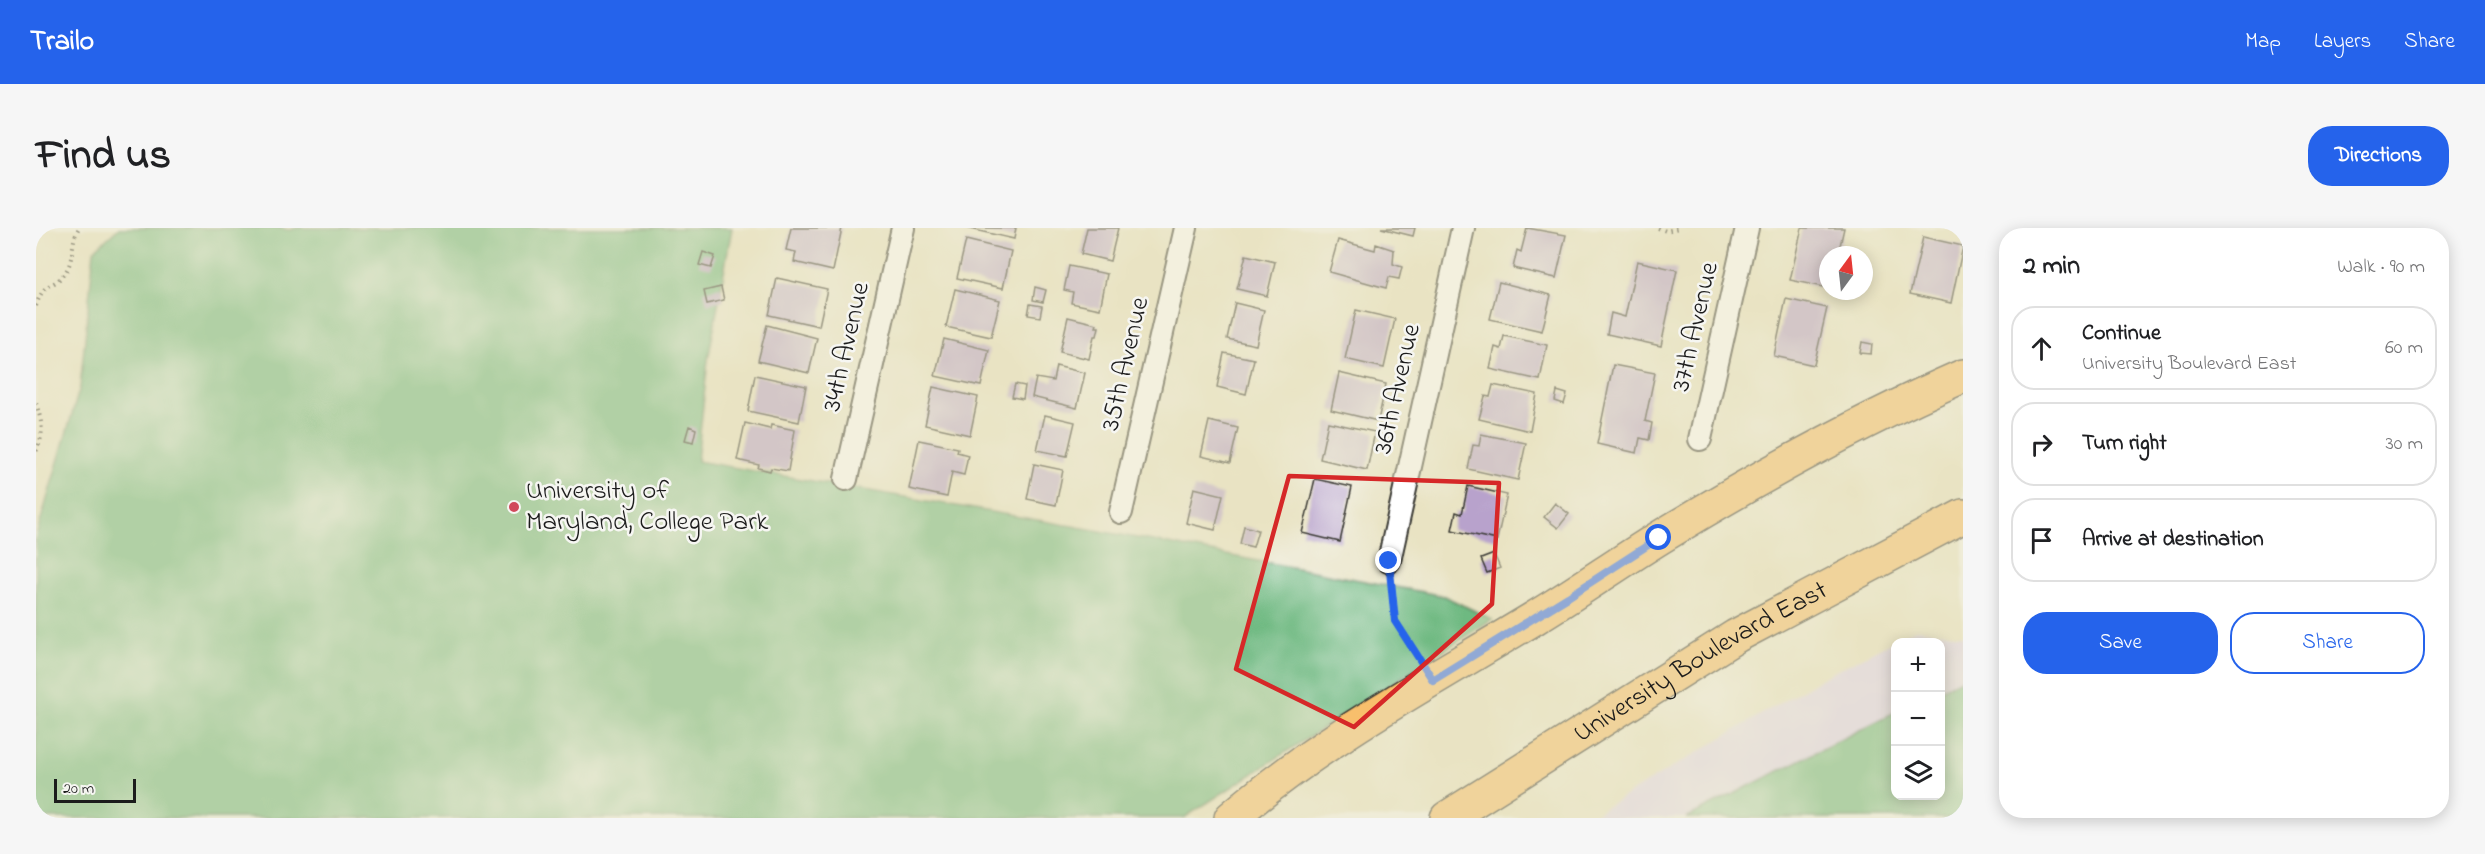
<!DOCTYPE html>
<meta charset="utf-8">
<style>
:root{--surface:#fff;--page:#f6f6f6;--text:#202124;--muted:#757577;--line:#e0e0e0;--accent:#2563eb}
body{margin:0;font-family:"Indie Flower",sans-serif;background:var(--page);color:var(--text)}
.controls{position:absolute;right:18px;bottom:18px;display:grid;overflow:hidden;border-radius:12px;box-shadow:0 3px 15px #0003}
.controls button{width:54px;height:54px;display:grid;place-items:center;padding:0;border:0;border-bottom:2px solid var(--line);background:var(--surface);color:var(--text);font:30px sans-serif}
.compass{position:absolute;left:1783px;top:18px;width:54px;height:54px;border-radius:50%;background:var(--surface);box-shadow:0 3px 15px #0003;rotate:15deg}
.scale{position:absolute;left:18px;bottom:15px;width:82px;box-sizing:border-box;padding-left:6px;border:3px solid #1c1c1c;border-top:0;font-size:16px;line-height:21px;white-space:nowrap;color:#1c1c1c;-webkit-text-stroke:4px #f6f6f2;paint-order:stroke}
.stop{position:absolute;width:18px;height:18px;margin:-14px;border:4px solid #2563eb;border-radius:50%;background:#fff}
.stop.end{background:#2563eb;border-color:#fff;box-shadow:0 2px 6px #0008}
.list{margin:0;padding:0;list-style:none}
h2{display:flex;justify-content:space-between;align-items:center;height:78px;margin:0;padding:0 24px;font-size:26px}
h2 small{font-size:20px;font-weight:400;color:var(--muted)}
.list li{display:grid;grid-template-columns:39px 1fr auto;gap:18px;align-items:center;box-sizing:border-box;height:84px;margin:0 12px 12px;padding:0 12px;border:2px solid var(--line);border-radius:24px}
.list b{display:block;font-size:22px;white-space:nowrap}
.list p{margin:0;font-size:20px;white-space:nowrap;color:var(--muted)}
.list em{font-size:20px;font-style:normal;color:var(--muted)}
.actions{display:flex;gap:12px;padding:18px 24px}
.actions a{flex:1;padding:14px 0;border:2px solid var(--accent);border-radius:24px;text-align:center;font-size:21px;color:var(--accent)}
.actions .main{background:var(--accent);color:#fff}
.icon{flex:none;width:33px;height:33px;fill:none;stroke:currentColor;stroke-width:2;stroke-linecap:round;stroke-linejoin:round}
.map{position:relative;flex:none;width:1927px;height:590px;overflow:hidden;border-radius:24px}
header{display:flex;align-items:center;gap:36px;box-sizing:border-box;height:84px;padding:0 30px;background:var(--accent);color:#fff}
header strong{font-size:28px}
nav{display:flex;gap:33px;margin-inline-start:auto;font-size:21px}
.intro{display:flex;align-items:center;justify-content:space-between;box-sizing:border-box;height:144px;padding:0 36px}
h1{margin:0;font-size:42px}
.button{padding:15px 27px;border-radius:24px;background:var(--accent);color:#fff;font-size:21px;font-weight:700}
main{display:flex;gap:36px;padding:0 36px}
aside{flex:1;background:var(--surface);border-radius:24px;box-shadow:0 3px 15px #0003}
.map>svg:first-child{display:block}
.built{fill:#e0d4f4;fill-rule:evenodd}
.forest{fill:#6eb981;stroke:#456a4e;stroke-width:1.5}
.building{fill:#b8a2cc}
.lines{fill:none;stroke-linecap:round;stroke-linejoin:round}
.minor-casing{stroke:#3b3a35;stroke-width:26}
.primary-casing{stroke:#3b3a35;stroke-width:36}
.path{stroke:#3b3a35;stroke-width:4;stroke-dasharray:1.5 4.5;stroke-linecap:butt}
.minor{stroke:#fff;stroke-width:22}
.primary{stroke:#f8bf6c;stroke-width:33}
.route{stroke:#2563eb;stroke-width:8}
.marked{fill:none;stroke:#d62828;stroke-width:4.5;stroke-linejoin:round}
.poi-dot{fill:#d1495b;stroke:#f6f6f2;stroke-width:2}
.labels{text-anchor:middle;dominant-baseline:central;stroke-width:5;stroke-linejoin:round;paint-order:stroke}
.street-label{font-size:27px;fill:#1c1c1c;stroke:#f6f6f2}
.poi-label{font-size:27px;fill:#1c1c1c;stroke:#f6f6f2;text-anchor:start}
</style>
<header>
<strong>Trailo</strong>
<nav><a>Map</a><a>Layers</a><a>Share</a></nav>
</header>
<div class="intro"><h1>Find us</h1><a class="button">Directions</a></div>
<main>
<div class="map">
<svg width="1927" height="590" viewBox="0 0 1927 590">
<rect width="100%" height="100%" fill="#f6f6f2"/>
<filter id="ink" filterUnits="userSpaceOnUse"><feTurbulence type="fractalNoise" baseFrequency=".0167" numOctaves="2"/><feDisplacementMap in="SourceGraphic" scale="12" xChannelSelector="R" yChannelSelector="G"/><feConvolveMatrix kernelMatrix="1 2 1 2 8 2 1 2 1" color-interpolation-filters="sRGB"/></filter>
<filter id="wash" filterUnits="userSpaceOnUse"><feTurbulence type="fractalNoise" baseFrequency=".008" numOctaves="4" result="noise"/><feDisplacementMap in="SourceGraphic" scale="24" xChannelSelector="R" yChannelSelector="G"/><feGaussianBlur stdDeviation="1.35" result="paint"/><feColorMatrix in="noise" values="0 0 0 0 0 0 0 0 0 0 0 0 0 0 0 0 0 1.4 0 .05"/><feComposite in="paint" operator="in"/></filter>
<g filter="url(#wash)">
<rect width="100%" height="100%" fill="#e9e3c3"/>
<path class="built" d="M1880,401L1927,407V590H1552L1786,450ZM1860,415H1904V568H1860Z"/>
<path class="forest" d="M83,0H243L253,2L262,0H696L672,132L661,233L1059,302L1408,368L1456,391L1148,590H0V308L44,159L58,22Z
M1927,450V590H1650L1859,484L1860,568H1904L1905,461Z"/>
<g id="blocks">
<path class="building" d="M755,0H806L797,43L758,34L760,24L750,22Z
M930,0H980L978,11Z
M1051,0H1082L1074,33L1045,26Z
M1345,0H1379L1377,8Z
M1491,0L1530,7L1520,50L1477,40L1481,22L1485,24Z
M1766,0H1808L1802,27H1792V60L1754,52Z
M1887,9L1927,18L1915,75L1874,66Z
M930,12L975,23L967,60L921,50Z
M1302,12L1339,22L1340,16L1358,22L1357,36L1366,39L1363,51L1353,49L1350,60L1293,44Z
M667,24L679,28L675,40L663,37Z
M1210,27L1239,34L1231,68L1201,61Z
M1601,33L1641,42L1625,118L1571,106L1575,85L1589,89Z
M1033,38L1071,46L1064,81L1035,75L1037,64L1028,62Z
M741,50L791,61L783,98L733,87Z
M1463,54L1515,67L1506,103L1454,91Z
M685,59L688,72L671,76L668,63Z
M999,59L1010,62L1007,74L997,72Z
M919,61L964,72L955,109L910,99Z
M1750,71L1791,80L1778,137L1738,128Z
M1199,75L1228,82L1220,117L1191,111Z
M994,76L1006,78L1004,89L992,87Z
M1320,82L1359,91L1348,140L1309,131Z
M1032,89L1061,96L1060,99H1063L1061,108H1058L1053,131L1024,124Z
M731,97L781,110L773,145L722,133Z
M1468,108L1511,117L1504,152L1454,141L1459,119L1465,121Z
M908,111L953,122L945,158L899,148Z
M1826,114L1836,116L1835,126L1824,125Z
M1188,125L1218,131L1210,166L1181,159Z
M1577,137L1619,145L1609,193L1616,195L1613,212L1604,210L1601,225L1561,216Z
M1020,138L1049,145L1041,180L996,169L1000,150L1017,153Z
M1303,145L1350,156L1342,193L1295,182Z
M719,147L770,158L763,194L712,183Z
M979,156L989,158L987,171L976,169Z
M1457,157L1501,166L1494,203L1443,191L1449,168L1454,169Z
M897,159L942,169L934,207L889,197Z
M1521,163L1531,166L1528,176L1519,173Z
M1009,187L1039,194L1031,228L1001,222Z
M1173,193L1202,200L1194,235L1165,228Z
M1292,194L1339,204L1331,242L1284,231Z
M709,195L734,201L735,197L759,202L752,243L735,240L734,243L722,240L723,237L701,232Z
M653,198L660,201L657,214L649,212Z
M1445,206L1490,215L1482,252L1432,241L1437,217L1443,218Z
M883,212L922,220L921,224L932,227L928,247L916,244L911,269L873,261Z
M998,236L1027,242L1020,277L991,271Z
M1279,251L1316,259L1304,314L1266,305Z
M1432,258L1471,267L1461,312L1416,302L1420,284L1426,286Z
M1158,260L1187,267L1179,302L1150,295Z
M1519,275L1533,286L1522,300L1508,289Z
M1208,298L1222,302L1217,319L1204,316Z
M1458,326L1464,340L1451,345L1445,331Z"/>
</g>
</g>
<g filter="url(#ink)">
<use href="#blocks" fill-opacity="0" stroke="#3b3a35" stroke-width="1.5"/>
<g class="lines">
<defs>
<path id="minor" d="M1664,211L1711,0
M810,251L867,0
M1085,284L1150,0
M1353,333L1427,0"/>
<g id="primary">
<path d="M1195,590C1286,511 1395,453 1497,391C1540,365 1581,336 1623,310C1721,250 1822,194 1927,148"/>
<path id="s1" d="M1411,590L1700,408L1927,288"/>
</g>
</defs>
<use href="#minor" class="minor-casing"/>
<use href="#primary" class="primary-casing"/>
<path class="path" d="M1622,0L1630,3L1643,0
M0,78C9,51 16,62 28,46C39,33 34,13 43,0
M0,175C6,195 9,204 0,224
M1355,355L1360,393L1380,425"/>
<use href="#minor" class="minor"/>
<use href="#primary" class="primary"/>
</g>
</g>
<g class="lines" filter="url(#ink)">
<path class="route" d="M1353,333L1359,393L1397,452L1532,369L1623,310"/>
</g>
<path d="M0 0H1927V590H0ZM1253,248L1463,255L1456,376L1318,499L1200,441Z" fill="#e9e3c3" fill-opacity=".55" fill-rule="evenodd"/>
<path class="marked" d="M1253,248L1463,255L1456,376L1318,499L1200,441Z"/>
<circle class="poi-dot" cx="478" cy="279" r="6"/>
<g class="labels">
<g class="street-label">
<text transform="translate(1660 99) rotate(-77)">37th Avenue</text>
<text transform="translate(811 119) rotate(-77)">34th Avenue</text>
<text transform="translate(1090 136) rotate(-77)">35th Avenue</text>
<text transform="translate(1362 161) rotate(-77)">36th Avenue</text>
<text stroke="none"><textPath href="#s1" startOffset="298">University Boulevard East</textPath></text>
</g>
<g class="poi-label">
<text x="490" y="263">University of<tspan x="490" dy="31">Maryland, College Park</tspan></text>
</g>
</g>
</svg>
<div class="controls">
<button>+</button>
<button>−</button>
<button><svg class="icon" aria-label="layers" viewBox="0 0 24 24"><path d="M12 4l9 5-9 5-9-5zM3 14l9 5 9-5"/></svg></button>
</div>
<svg class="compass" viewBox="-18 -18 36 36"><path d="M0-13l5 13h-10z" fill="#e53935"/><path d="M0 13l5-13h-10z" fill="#757577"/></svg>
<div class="scale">20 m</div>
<div class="stop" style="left:1623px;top:310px"></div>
<div class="stop end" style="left:1353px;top:333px"></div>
</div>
<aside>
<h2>2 min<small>Walk · 90 m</small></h2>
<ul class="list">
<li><svg class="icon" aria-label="ahead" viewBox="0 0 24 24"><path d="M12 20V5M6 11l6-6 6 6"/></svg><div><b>Continue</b><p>University Boulevard East</p></div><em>60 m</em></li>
<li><svg class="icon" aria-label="right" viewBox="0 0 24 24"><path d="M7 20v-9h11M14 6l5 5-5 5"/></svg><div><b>Turn right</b></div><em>30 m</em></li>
<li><svg class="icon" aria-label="arrive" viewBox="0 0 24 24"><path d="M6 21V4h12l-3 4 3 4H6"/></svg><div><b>Arrive at destination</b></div></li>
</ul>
<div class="actions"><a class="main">Save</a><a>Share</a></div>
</aside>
</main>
